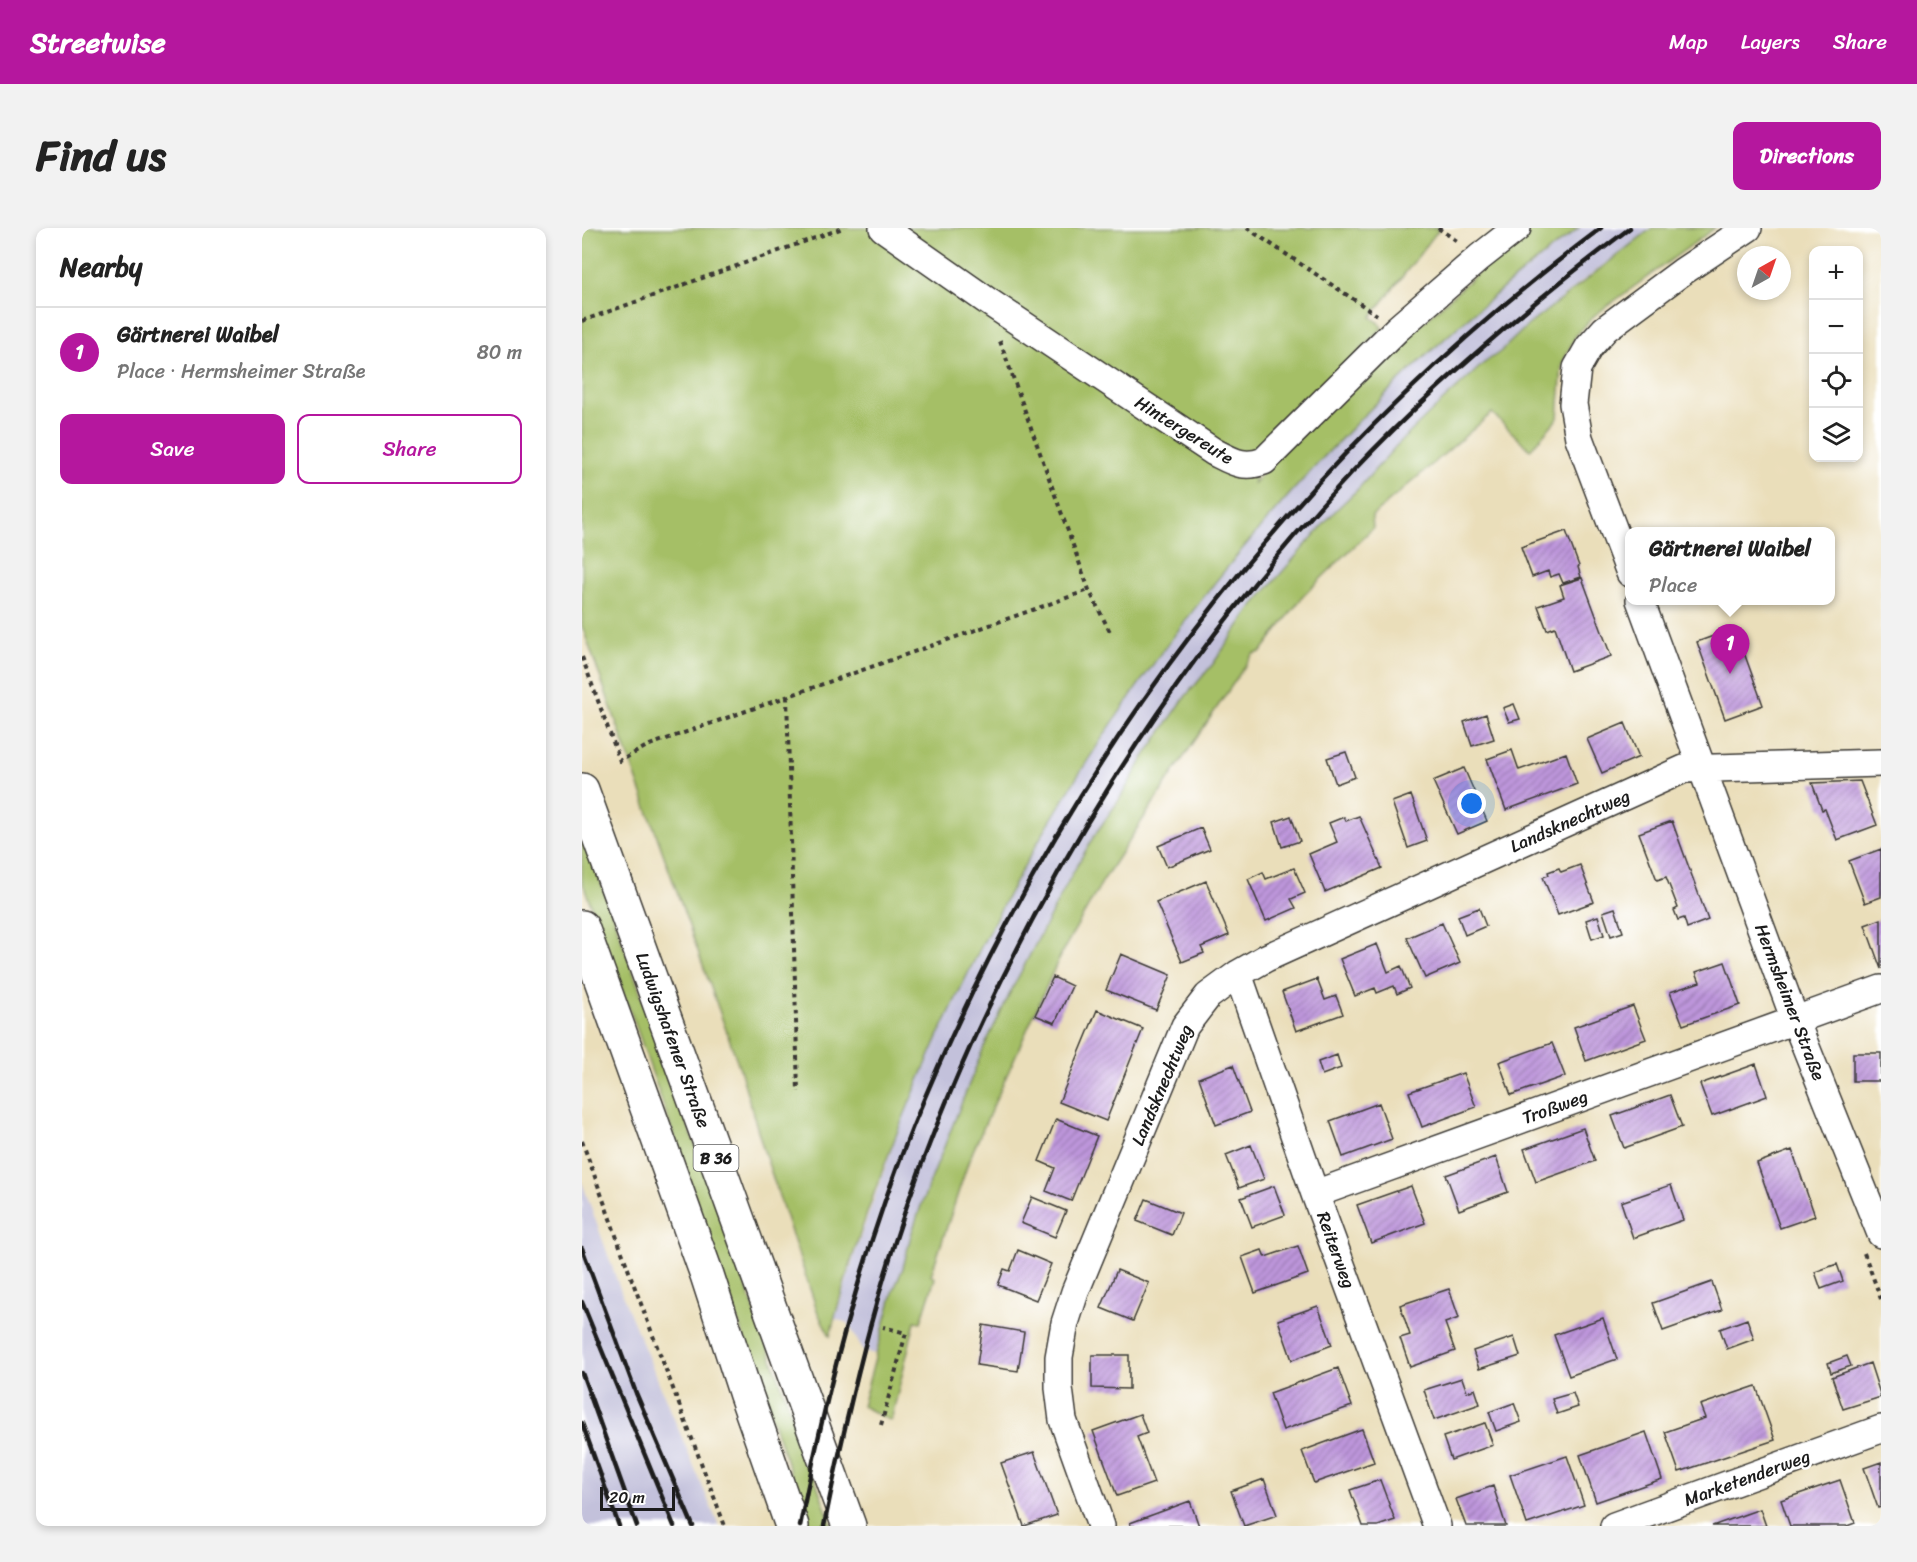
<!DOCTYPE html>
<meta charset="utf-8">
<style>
:root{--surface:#fff;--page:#f2f2f2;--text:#222;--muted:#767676;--line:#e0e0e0;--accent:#b5179e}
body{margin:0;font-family:Sriracha,sans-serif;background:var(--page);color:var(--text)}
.controls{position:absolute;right:18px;top:18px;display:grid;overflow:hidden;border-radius:12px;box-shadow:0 3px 9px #0003}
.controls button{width:54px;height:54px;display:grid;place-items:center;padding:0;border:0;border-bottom:2px solid var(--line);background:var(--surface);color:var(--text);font:30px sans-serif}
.compass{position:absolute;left:1155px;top:18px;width:54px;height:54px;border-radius:50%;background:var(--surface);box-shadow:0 3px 9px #0003;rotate:40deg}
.scale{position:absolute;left:18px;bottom:15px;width:75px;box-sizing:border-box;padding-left:6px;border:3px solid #1c1c1c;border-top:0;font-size:16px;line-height:21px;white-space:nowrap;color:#1c1c1c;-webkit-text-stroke:4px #fff;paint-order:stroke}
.you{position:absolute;left:890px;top:576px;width:21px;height:21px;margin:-15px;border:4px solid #fff;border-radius:50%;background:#1a73e8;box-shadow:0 0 0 9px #1a73e833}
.badge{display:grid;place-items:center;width:39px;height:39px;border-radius:50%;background:var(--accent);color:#fff;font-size:20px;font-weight:700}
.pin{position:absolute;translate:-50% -50px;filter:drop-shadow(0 2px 3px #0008)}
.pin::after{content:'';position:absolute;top:32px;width:21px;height:18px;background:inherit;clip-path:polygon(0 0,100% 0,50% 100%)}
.popup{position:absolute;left:1043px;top:299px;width:210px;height:78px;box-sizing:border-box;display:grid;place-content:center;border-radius:12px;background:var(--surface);filter:drop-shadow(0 2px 4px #0005);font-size:20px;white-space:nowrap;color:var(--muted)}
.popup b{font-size:22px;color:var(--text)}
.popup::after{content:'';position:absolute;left:50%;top:100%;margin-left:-12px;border:12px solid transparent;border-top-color:var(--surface)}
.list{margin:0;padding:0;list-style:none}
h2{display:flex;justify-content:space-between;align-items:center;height:78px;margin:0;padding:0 24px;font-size:26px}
h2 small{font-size:20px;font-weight:400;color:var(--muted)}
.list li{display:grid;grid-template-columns:39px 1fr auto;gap:18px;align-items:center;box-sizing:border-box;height:90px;padding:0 24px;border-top:2px solid var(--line)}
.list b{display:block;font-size:22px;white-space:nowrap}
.list p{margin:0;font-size:20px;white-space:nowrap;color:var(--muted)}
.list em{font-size:20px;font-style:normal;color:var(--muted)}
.actions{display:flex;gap:12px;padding:18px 24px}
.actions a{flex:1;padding:14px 0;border:2px solid var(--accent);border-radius:12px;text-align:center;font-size:21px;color:var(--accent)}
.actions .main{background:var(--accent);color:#fff}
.icon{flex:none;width:33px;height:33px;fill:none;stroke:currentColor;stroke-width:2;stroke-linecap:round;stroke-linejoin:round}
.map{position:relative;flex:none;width:1299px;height:1298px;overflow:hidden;border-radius:12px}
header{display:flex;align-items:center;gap:36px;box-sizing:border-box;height:84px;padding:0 30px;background:var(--accent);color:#fff}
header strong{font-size:28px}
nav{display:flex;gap:33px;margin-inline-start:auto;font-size:21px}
.intro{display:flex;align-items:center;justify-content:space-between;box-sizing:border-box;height:144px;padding:0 36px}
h1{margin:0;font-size:42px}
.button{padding:15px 27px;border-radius:12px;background:var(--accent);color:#fff;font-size:21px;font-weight:700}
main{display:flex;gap:36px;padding:0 36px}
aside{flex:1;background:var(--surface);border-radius:12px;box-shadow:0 3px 9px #0003}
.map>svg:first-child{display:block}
.industrial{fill:#c3c1db}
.green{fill:#a5bf66;stroke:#606e41;stroke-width:1.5}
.building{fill:url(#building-hatch)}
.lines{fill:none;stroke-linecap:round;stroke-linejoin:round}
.minor-casing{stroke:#3b3934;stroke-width:30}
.major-casing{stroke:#3b3934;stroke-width:36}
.path{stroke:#3b3934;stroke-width:4;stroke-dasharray:4.5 4.5;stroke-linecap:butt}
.minor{stroke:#fff;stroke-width:27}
.major{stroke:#fff;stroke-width:33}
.rail{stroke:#1c1c1c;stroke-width:4.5}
.labels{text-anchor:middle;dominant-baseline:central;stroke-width:5;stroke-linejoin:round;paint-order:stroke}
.shield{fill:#fff;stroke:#606060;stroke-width:1.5}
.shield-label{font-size:16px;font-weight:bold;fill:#1c1c1c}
.street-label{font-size:18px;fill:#1c1c1c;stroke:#fff}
</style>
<header>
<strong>Streetwise</strong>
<nav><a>Map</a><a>Layers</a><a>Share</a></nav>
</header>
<div class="intro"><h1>Find us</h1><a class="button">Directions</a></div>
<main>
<aside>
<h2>Nearby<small></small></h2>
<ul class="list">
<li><span class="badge">1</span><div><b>Gärtnerei Waibel</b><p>Place · Hermsheimer Straße</p></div><em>80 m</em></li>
</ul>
<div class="actions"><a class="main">Save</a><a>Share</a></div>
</aside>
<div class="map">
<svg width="1299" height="1298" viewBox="0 0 1299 1298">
<defs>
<pattern id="building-hatch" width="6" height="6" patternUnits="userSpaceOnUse" patternTransform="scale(1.5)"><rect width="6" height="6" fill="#be96dc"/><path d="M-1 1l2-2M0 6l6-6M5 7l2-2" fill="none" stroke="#9a7ab2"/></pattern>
</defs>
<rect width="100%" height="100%" fill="#fff"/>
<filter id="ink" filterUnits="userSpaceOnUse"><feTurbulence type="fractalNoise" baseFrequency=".0167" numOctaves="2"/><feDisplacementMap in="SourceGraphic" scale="12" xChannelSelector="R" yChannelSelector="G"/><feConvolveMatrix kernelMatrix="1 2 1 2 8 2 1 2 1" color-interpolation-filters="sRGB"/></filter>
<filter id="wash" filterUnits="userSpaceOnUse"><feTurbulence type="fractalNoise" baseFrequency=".008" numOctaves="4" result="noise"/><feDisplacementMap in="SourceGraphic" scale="24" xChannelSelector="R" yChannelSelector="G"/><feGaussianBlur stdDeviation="1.35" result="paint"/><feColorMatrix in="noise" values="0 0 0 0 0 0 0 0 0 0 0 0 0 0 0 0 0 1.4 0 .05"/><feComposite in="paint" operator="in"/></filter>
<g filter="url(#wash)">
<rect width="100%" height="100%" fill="#eadeba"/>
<path class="industrial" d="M997,0H1070L999,54L945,98L918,124L902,135L814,218L776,261L754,282L669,380L631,436L603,469L512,608L458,706L401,821L341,972L329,1007L321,1040L312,1061L293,1126L281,1123L266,1095L253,1091L275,1019L319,895L357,804L400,714L448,625L501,538L556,455L616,375L679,297L748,222L819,151L893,83Z
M0,954L41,1069L137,1298H0Z"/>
<path class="green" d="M0,0H858L789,89L796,94L800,100L678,229L671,256L703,220L945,0H997C706,219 480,516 338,850C302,933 270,1021 248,1108L236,1085L181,920L158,841L0,398Z
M1070,0H1133L1013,87L994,107L980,136L976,190L948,222L910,185L790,288L791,300L722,367L679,424L671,426L595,539L522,651L479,726L387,932L349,1047L353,1050L339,1094L333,1093L309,1193L280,1178L312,1061L321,1040L329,1007L341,972L401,821L429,763L489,648L512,608L537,572L562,529L603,469L631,436L669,380L754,282L776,261L814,218L850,183L902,135L918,124L945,98Z
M0,602L250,1298H227L56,804L0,653Z"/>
<g id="blocks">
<path class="building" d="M984,303L997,338L996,339L999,349L981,355L977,346L968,349L966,343L950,349L939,319Z
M1000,350L1029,428L988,443L973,399L965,402L956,378L982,369L978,357Z
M1153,400L1181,477L1143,491L1115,414Z
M932,476L938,491L927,494L921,480Z
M904,486L912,511L890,518L882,494Z
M1043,495L1057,529L1020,545L1005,511Z
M930,522L937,542L984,525L995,556L924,582L905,531Z
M764,524L773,549L754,556L745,530Z
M882,540L905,593L875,606L851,553Z
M1278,553L1295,597L1255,612L1243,581L1240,582L1230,555Z
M829,567L845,613L826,620L810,574Z
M709,588L718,613L700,619L692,594Z
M777,588L800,640L743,664L727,626L755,614L747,595L762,589L764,593Z
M1090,593L1126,692L1105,700L1102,690L1096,692L1092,682L1096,680L1084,649L1075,652L1057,605Z
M619,600L628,621L585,639L576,618Z
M1299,621V669L1283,675L1267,633Z
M998,637L1012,674L976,687L961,649L967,647L966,644L977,640L979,644Z
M712,640L723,665L709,671L714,680L684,693L666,651L681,644L684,651Z
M624,653L647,707L619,719L622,725L600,734L574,674Z
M897,680L904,698L883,707L876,688Z
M1033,680L1041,704L1029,708L1021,684Z
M1016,688L1022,707L1010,711L1004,692Z
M1299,691V741L1283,697Z
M860,695L878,735L843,750L825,710Z
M795,716L806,744L819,738L828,760L815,766L812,758L795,765L793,760L773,768L758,731Z
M539,726L589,747L574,782L524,762Z
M1143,734L1158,777L1101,797L1088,764L1118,754L1114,744Z
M471,749L490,758L473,795L453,787Z
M735,751L743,772L754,768L761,786L714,803L700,764Z
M1051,778L1064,811L1004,833L992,799Z
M515,782L561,801L524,893L477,874Z
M970,815L983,848L929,867L917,834Z
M1271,825H1299V853H1271Z
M755,827L759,840L740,847L736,834Z
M1174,836L1185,868L1130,888L1118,856Z
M651,837L668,884L634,897L617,850Z
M881,845L894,879L840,899L827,864Z
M1088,867L1100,899L1042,920L1030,888Z
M797,875L810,911L761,929L748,893Z
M474,891L515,908L489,973L464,963L473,940L457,933Z
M1001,900L1013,933L954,954L942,921Z
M669,917L682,951L657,960L644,927Z
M1210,922L1233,988L1198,1000L1175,935Z
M914,929L926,964L877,982L864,947Z
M1089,957L1101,992L1051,1010L1039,974Z
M692,958L703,987L670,999L659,970Z
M829,958L843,995L789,1015L775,977Z
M450,969L484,983L473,1009L439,995Z
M564,971L599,985L590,1007L555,993Z
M716,1018L726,1046L673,1065L660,1029L680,1022L683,1029Z
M436,1022L469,1036L454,1072L416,1057L422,1041L428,1043Z
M1255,1036L1261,1053L1239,1061L1233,1044Z
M535,1042L567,1055L551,1093L519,1080Z
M1130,1054L1140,1082L1081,1103L1071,1075Z
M867,1061L877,1090L863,1095L873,1123L828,1139L818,1110L828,1107L818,1077Z
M736,1078L750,1117L710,1132L696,1092Z
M1021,1090L1035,1131L987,1148L972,1107Z
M1165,1091L1172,1111L1145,1121L1138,1101Z
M401,1097L442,1104L436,1143L395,1137Z
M932,1109L938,1128L897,1141L891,1123Z
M510,1127H547V1161L510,1160Z
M1265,1128L1269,1138L1249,1145L1246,1135Z
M1288,1135L1299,1169L1261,1181L1250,1149Z
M756,1140L770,1178L701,1202L688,1165Z
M880,1150L885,1164L893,1161L898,1176L852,1192L842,1162Z
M1174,1158L1193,1212L1097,1244L1083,1204L1123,1190L1118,1177Z
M991,1165L996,1179L975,1186L970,1171Z
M932,1175L939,1194L914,1203L907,1184Z
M558,1186L565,1205L555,1209L572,1255L535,1268L511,1203Z
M903,1195L911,1217L869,1232L861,1209Z
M780,1201L792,1234L732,1255L720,1223Z
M1064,1204L1080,1251L1014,1274L998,1227Z
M452,1224L475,1287L442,1298L419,1235Z
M985,1228L1002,1277L945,1296L928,1247Z
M1299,1234V1279L1296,1280L1282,1240Z
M682,1251L695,1287L662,1298L649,1263Z
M798,1252L813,1292L796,1298H781L768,1262Z
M1258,1252L1273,1295L1265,1298H1208L1199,1272Z
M911,1258L924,1298H884L874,1271Z
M608,1273L617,1298H549L548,1295Z
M1178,1281L1184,1298H1130Z"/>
</g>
</g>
<g filter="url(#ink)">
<use href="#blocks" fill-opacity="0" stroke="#3b3934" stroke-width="1.5"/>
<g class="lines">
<defs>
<path id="minor" d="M301,0L404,72L632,224C650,233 661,241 682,233L815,101L898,29L935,0
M1048,345L997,210L991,176L995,140L1007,119L1023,101L1100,44L1166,0
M1058,372L1213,792L1299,1006
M656,746L733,966L855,1298
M733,966L1299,761
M519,1298L481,1192L477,1160V1129L483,1095L493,1064L603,798L626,768L656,746L684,730L1102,541L1299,535
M1032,1298L1299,1201"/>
<path id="major" d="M0,562L267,1298
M0,699L125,1047L163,1164L210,1298"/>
</defs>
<use href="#minor" class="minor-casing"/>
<use href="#major" class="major-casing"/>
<path class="path" d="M665,0L795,87
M856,0L878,15
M0,93L261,0
M418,113L507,362L528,404
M0,429L38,533L65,518L507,362
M205,468L216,864
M0,913L53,1060L143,1298
M1282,1025L1299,1071
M299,1197L324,1105L301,1099"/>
<use href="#minor" class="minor"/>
<use href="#major" class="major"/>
<path class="rail" d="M0,1020L54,1165L111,1298
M0,1074L92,1298
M0,1145L55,1298
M0,1195L37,1298
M218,1298C244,1162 279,1027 331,898C477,539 708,232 1019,0
M242,1298C269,1164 301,1032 352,904C449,661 590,435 770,244C855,154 950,74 1048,0"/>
</g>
</g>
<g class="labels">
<rect class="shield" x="111.5" y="917" width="45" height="26" rx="4.5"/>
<g class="shield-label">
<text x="134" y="930">B 36</text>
</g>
<g class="street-label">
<text transform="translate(602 202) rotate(32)">Hintergereute</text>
<text transform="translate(988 593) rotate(-24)">Landsknechtweg</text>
<text transform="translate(1208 774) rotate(69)">Hermsheimer Straße</text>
<text transform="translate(91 812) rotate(70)">Ludwigshafener Straße</text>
<text transform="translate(580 857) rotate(-67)">Landsknechtweg</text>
<text transform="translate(973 879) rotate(-20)">Troßweg</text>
<text transform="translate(754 1022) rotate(70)">Reiterweg</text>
<text transform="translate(1165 1250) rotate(-20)">Marketenderweg</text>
</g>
</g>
</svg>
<div class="controls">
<button>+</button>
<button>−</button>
<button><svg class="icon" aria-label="locate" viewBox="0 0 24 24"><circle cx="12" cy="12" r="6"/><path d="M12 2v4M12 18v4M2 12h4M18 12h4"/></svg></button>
<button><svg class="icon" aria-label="layers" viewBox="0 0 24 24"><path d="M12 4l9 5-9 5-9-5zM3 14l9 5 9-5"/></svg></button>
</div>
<svg class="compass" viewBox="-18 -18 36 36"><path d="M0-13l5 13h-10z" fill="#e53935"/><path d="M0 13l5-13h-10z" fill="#767676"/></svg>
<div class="scale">20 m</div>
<div class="you"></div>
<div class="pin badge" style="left:1148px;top:446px">1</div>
<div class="popup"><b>Gärtnerei Waibel</b>Place</div>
</div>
</main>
